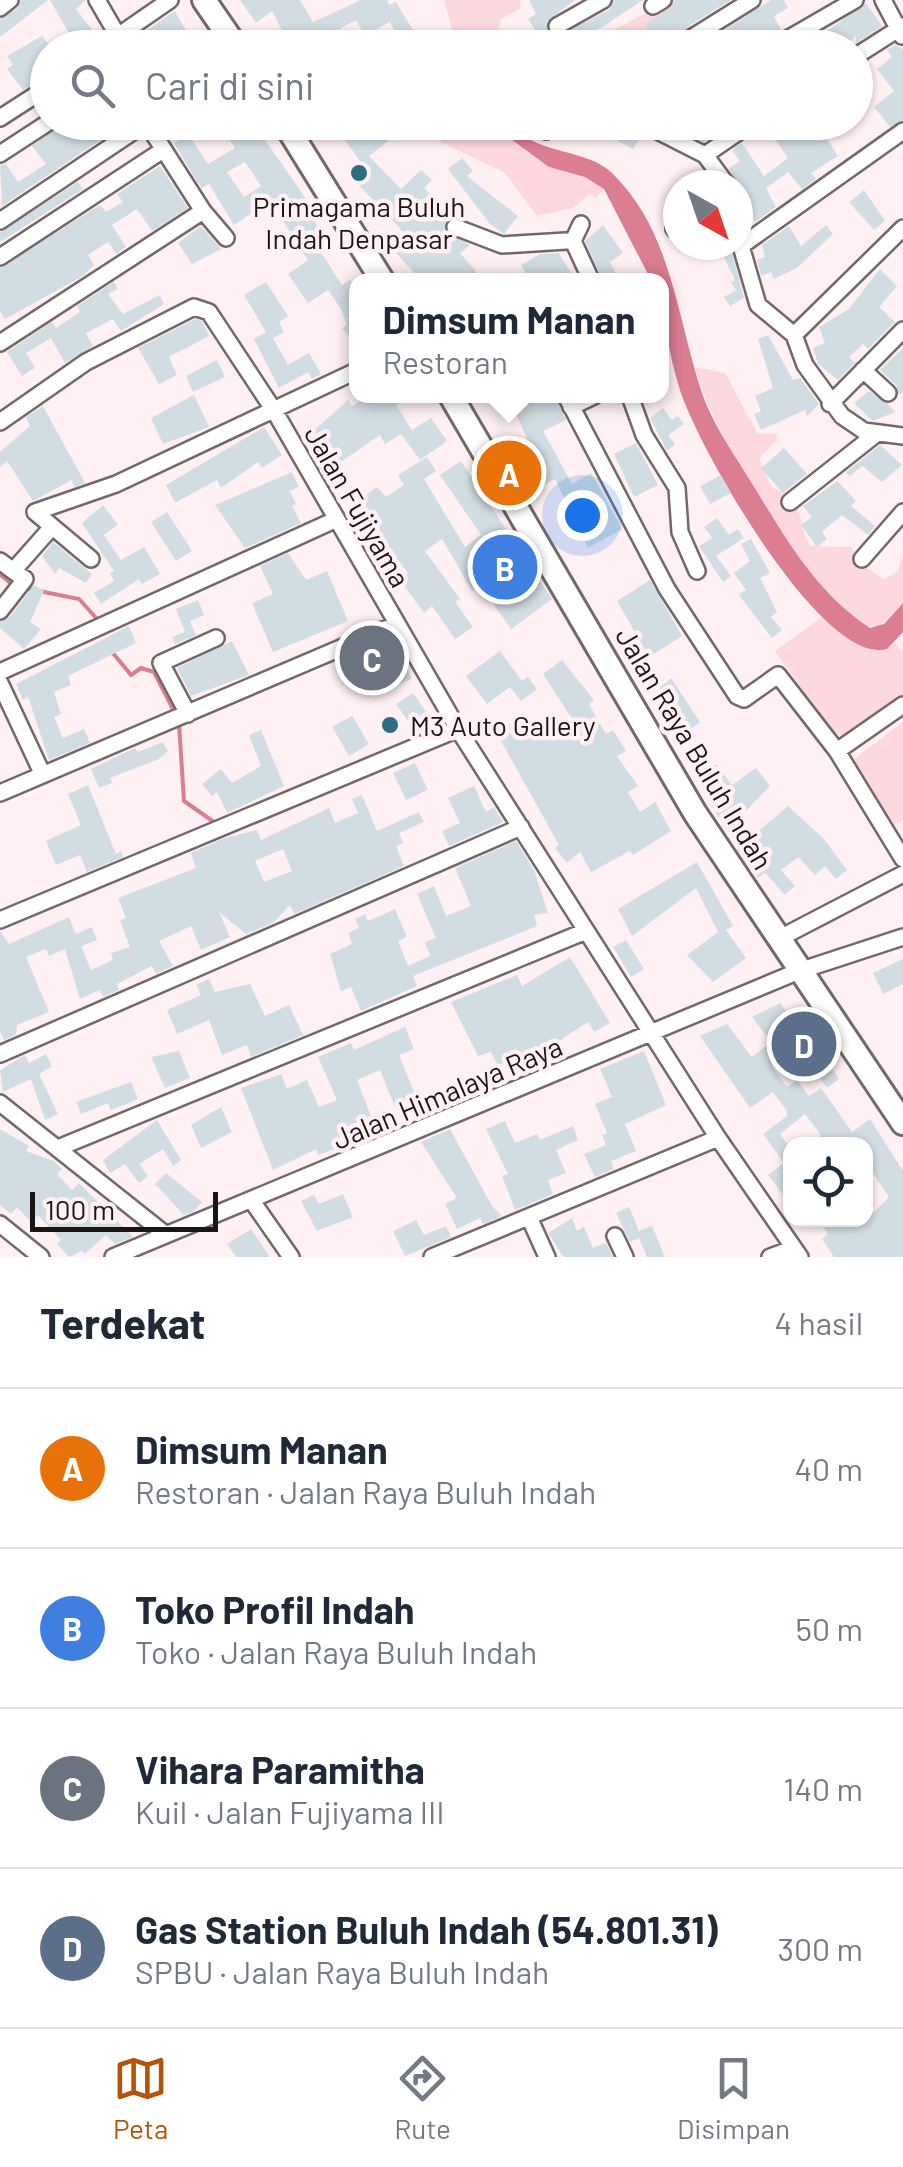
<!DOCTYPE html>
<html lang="id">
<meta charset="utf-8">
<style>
:root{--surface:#fff;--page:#f2f2f3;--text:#1f2937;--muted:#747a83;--line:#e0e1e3;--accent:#b45309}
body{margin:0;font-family:Barlow,sans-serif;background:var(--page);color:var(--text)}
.controls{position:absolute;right:30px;bottom:30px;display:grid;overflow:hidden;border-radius:20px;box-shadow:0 2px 8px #0004}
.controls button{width:90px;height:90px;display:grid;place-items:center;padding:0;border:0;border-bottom:2px solid var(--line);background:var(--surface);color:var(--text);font:50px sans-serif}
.compass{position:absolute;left:663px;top:170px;width:90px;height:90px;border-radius:50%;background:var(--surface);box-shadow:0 2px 8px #0004;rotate:140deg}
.scale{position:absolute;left:30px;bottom:25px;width:188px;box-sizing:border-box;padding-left:10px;border:5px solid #1a1616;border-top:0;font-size:28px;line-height:35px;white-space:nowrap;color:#1a1616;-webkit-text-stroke:8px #fff1f3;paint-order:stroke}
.you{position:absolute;left:582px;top:515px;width:35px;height:35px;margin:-25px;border:8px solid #fff;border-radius:50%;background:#1a73e8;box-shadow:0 0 0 15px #1a73e833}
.badge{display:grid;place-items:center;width:65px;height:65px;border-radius:50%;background:var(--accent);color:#fff;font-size:32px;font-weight:700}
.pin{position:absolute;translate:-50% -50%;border:5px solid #fff;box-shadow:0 2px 10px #0006}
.popup{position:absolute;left:349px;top:273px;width:320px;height:130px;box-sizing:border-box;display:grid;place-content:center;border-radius:20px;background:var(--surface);filter:drop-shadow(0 2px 8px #0005);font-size:32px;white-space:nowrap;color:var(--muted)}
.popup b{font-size:38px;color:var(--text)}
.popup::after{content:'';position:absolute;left:50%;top:100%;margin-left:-20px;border:20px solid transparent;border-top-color:var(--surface)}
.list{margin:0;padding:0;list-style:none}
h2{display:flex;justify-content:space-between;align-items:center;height:130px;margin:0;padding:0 40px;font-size:42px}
h2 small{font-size:32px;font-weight:400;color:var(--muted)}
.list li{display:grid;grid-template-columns:65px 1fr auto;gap:30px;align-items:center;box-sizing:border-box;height:160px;padding:0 40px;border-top:2px solid var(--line)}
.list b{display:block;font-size:38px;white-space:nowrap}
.list p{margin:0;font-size:32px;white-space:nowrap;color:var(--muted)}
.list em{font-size:32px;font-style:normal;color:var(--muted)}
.icon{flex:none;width:55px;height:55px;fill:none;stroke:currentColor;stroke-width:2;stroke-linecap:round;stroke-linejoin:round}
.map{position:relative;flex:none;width:903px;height:1257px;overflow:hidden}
.search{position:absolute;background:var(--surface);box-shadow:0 2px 8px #0004;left:30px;right:30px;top:30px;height:110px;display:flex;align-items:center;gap:25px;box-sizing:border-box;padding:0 35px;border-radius:55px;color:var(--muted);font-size:38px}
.sheet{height:770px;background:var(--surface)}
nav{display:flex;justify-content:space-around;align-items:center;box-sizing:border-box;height:140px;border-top:2px solid var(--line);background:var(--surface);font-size:28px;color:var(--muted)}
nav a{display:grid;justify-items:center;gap:5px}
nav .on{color:var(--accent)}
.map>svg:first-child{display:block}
.green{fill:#fed8df}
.water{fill:#db7e92}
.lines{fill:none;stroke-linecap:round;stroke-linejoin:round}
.stream{stroke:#db7e92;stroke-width:4}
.building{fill:#d1dde2;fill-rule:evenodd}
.minor-casing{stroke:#736869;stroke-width:20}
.highway-casing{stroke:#736869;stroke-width:28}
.minor{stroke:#fff;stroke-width:15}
.highway{stroke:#fff;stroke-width:22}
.poi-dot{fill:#2e6c82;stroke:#fff1f3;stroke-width:4}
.labels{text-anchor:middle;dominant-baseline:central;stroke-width:9;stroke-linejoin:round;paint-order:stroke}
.poi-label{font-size:28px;fill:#1a1616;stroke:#fff1f3}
.street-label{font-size:28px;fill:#1a1616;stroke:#fff1f3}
</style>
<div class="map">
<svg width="903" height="1257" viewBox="0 0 903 1257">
<rect width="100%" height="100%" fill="#fff1f3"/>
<path class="green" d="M444,0H520L521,8L501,19L496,36L500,47H457Z
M670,0H676L697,38L684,47L580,48Z
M450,123H489L549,167L585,177L604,189L596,198L590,194L573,208L537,216L505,173L441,142L439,136Z
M695,367L725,373L757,433L775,434L777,439L759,459L771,487C808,501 794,516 810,546L851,547L859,562L884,580L898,571L903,553V603L879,627H867C853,616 837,606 825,593C779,544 713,431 695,367Z
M822,617L867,647L887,649L894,643L903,652V695L846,738L831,730L775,651Z
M903,722V819L892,827L853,760Z"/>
<path class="water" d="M489,123C518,122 513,132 535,142C559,153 594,155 612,173C673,232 677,321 703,396C715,428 734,454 751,482C785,537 815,592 870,628L884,624L903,603V632L887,649C821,667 695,442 679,387C669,354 662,314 662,280H651L604,189L585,177L549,167Z"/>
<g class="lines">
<path class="stream" d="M0,574L15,587
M24,588L79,599L98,620
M112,652L131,675L141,668L154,672L176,715
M179,724L184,801L214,822"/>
</g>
<path class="building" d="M21,0H48L0,37V19L17,9Z
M50,0H86L76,9L98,38L92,48H57L71,37Z
M240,0H300L313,22L361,0H387L389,5L396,2L419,40L415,42L419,48H404L390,22L364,35L356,20L330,34L337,48H291L272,11L256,23Z
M529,0H575L547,21L548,32L556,37L609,10L614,0H643L604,26L557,48H547L528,19L536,14Z
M674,0H731L659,44L645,24L670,9Z
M771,0H784L788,8L774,16L781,30L757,48H750L742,35L721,48H697Z
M866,3L882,26L856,43V36L843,48H795L817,38Z
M175,11L196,48H130V42Z
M42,36L48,44V76L23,90L7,69L13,65L7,56Z
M895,45L903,49V120L890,127L874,107L894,91L877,69L892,57L887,50Z
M62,122H127L2,206L0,165L6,164L18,182L46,164L32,146Z
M218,122H247L254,133L259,131L306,199L302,201L326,240L317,246L342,285L350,280L356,290V344L342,328L347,325L341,309L328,290L308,303L288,274L308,260L270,201L234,225L209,184L202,188L196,180L174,143L188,134L208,164L235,148ZM245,162L261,186L244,197L227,172Z
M332,122H374L388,141L369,156L401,189L421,170L432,180L424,188L448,212L455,202L466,213L462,218H449L444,230L470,245L460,253L479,275L472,280H421L393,250L408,237L351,177L363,165Z
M583,122H621L641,135L633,149Z
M670,122H690L701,131L706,122H732L715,134L712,131L704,142Z
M764,122H842L825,136L838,156L811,173L816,179L802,189L788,172L766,188L776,207L755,222L729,168L740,161L732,150L742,143L764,176L788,158L770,132L764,137L759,132Z
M462,158L473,171L467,176L518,216L504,234L490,224L448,169Z
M160,166L188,208L152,231L137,209L112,225L126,247L116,254L108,242L88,255L94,265L83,276L5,319L0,311V268L100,205L106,212L123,202L117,194Z
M78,182L83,189L0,242V232Z
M864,190L885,221L874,230L849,202Z
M603,225L623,253L610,262L619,280H602L585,241Z
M826,225L833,234L797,268L774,279L771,272L761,276L757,260L765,257L762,245L789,226L801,246Z
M201,226L221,249L192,264L178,243Z
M718,245H730L744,298L730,306L724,297L736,290L731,282L735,280Z
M559,253L575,280H530L521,265L540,254Z
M880,269L897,286L879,307L895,322L868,349L863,344L849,357L855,363L838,380L818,364L813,348L825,343L819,327L849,309Z
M114,282L118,289L108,294L123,314L160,295L164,304L121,331L113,319L86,333L93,346L65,363L51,338L26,353L35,368L22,376L7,352L52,322L56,328L80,312L77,306Z
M266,282L288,316L279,322L284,332L273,338L288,365L309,353L321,374L312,379L308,372L279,388L254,339L266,332L244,295Z
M195,319L202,321L209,336L169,357L177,375L159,384L138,348Z
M768,335L793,380L800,378L819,404L807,416L805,410L761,430L754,414L761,411L755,396L773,388L758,339Z
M903,348V392L899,395L896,385L880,370Z
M217,360L225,377L193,392L186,376Z
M869,391L888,404L895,412L872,421L854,403Z
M194,395L209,427L163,444L151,418Z
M369,396H410L396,405L412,430L431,418L447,441L420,460L401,434L385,444L380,435L335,466L311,433L348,400L352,406Z
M508,396H555L566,420L543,431L572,484L591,473L622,529L588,548L555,479L534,490L522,467L534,461L526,447L530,445Z
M43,406L85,483L74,487L72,480L33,501L7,461L0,467V452L30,426L26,417Z
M663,408L672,420L678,416L684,424L668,435L675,444L667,451L650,418Z
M264,427L282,455L262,468L258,462L221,488L217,480L175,503L166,485Z
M636,443L658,485L634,497L614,454Z
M880,445L902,465L882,482L862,466L850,476L846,472Z
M784,448L807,474L783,493L761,468Z
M427,457L436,471L424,479L465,547L481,535L440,475L461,461L552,599L511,629L494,605L502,599L490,580L472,591L442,539L425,551L460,599L455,602L473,627L455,639L432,606L424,613L399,579L408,573L369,523L361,529L354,518L362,513L355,503L377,487L386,497L404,485L398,475Z
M292,472L299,487L290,491L296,504L292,506L301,523L245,548L215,505Z
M721,475L731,493L710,504L700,486Z
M837,481L856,501L851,506L875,526L868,535L842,515L822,532L827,539L817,547L801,525L812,517L803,506Z
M103,505L118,525L104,535L121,560L144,547L160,574L142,584L139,579L101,604L94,593L114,581L110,573L114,571L82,523Z
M167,512L192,551L176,561L151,522Z
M717,518L729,535L738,529L744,538L716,556L731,576L723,582L699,546L712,538L704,527Z
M751,539L770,573L760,578L777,612L771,617L782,630L772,638L742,599L739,594L746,590L734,573L750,561L741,544Z
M53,542L92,574L86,583L59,568L55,574L42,556Z
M288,553L306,580L327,571L348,621L273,652L252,603L273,594L260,566Z
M650,580L682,636L649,657L617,601Z
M34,585L44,591L30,622L41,629L24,649L0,628V622L9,618Z
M198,600L204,615L190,621L196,635L175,644L172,637L185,632L176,609Z
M129,626L136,643L68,676L71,685L54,692L61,714L54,717L63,738L84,729L90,743L49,760L28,697L23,700L16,684Z
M393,638L412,679L369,697L361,677L352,681L343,659Z
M232,641L249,675L191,696L177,668Z
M500,651L522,681L528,677L537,689L521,701L510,687L487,704L466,676Z
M562,660L594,700L589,704L606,734L613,730L626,751L617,756L638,786L628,792L640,812L655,802L671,831L633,855L630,851L591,872L580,852L567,863L555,848L559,845L496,732L526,714L543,740L574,722L543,674Z
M671,678L700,722L685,734L678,726L685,720L659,688Z
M413,693L429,716L413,728L396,704Z
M352,716L369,744L349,756L332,727Z
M261,730L284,786L227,813L217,792L212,796L202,784L221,769L232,783L261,766L249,735Z
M163,742L168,751L159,759L110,778L112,783L99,788L91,769L135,748L138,752Z
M415,763L428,790L406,800L393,773Z
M716,764L732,785L756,768L770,786L727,830L709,802L721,794L705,773Z
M88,785L116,854L121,851L123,857L87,872L80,855L56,865L46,841L81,825L68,794Z
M474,786L486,812L494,807L503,822L449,846L442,831L460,823L448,798Z
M362,795L377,831L419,812L424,822L399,833L403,843L396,846L404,866L294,914L290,905L273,923L246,934L219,912L230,937L201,950L191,926L159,941L173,966L156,974L152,966L117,984L119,990L103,997L100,990L80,999L65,949L49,956L46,949L26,957L49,1012L17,1025L16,1035L4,1040L0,1031V931L9,944L69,917L76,934L92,927L97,940L81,946L91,970L113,960L111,953L130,947L120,920L126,918L118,898L196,868L191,853L225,838L257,830L261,840L329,808L335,823L358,813L352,799ZM283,849L292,871L264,882L255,861Z
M788,806L823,838L847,870L836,879L825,866L815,875L798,857L781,870L795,886L785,895L765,873L758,878L737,849Z
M516,841L534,870L548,913L534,915L537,926L413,976L417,986L361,1011L351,987L341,991L330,954L352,944L348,933L359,928L355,919L365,914L368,921L395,909L407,937L398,941L408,966L430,956L425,942L436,938L417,894L434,886L446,916L471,906L455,868Z
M697,862L733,926L726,930L746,958L713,982L687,955L718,932L696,888L632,936L618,909Z
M626,940L644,969L631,977L613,947Z
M570,957L610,1023L594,1032L588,1022L533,1058L532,1054L518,1061L516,1057L498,1066L491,1052L478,1056L451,1002L517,975L522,986Z
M903,959V984L883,994L873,973Z
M209,979L215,992L250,984L265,1016L289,1005L303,1035L251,1057L247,1045L222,1055L209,1020L177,1034L167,1010L201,995L196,985Z
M780,1003L801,1031L808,1025L824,1044L818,1048L839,1079L827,1088L806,1058L800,1063L791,1051L772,1066L787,1087L797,1080L809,1096L821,1088L852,1132L870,1119L903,1171V1257H834L822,1239L828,1234L818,1220H866L889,1197L866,1163V1144H808L821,1135L805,1114L780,1134L790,1148V1204L768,1175L784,1163L763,1134L787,1116V1111L773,1092L750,1108L700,1036L727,1024L752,1057L771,1042L752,1017Z
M405,1027L414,1049L399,1055L416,1097L395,1107L380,1070L357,1080L378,1134L318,1155L316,1149L273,1170L241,1088L281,1074L287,1089L307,1080L319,1107L337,1100L318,1057L351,1043L354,1050Z
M179,1051L190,1078L165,1088L151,1057Z
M644,1051L666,1105L625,1124L636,1151L611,1161L614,1169L595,1177L584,1154L606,1145L602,1135L607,1133L595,1104L612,1097L600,1069Z
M46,1054L52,1066L39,1074L58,1114L45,1120L31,1079L3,1092L0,1070L25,1055L29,1063Z
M131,1082L138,1099L111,1110L108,1103L81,1114L76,1102Z
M221,1107L232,1132L201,1148L191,1125Z
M157,1120L181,1160L173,1166L163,1149L139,1164L148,1176L139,1183L125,1164L110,1173L103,1160Z
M505,1121L515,1143L537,1134L540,1140L573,1126L578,1140L556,1150L566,1173L548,1180L553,1194L515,1210L502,1176L508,1174L486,1129Z
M0,1129L29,1146L26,1151L54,1161L62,1169L57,1174L72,1190L79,1183L133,1237L115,1244L106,1235L85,1254L82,1251L69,1257L57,1244L61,1240L38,1215L31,1222L17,1207L11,1214L0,1205Z
M450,1129L492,1206L502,1216L483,1224L480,1218L457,1229L445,1204L457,1198L421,1142Z
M166,1173L202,1202L193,1212L184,1215L155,1184Z
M343,1194L353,1217L317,1231L301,1201L314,1195L319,1204Z
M629,1207L639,1231L652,1226L665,1257H647L639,1238L630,1242L616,1213Z
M572,1218L577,1231L584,1227L593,1248L606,1243L613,1257H563L548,1233Z
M416,1220L424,1235L446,1226L451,1237L405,1256L393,1231Z
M251,1229L270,1257H236L227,1244Z"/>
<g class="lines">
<defs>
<path id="minor" d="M97,0L118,36L103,48
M883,0L902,36
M653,6L663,0
M0,8L10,0
M557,26L603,0
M119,48L118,36L170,0
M675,48L752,0
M772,48L855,0
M856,56L903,26
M0,118L48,87
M146,122L203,211L226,238
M640,122L705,155L753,122
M546,131L553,122
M0,154L49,122
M705,155L727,185
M738,207L741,246L758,305L794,335L805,365L842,416L864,431L903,436
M0,221L146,123
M581,224L573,241L591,280
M455,227L502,245L566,241
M674,229L678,227
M741,246L903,131
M0,257L163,150
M794,335L903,228
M0,343L203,211
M863,370L888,393
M566,396L667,589L737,696L744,699L778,675L837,751L903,859
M630,396L644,435L677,488L680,532L697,571
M830,404L903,330
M571,407L594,396
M0,422L86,362L194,307L209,312L275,412L458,729L718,1138L800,1257
M790,502L876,434
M91,559L35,512L116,484L356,371
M862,559L903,512
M0,561L13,571L51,528
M0,611L25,579L13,571
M0,672L337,519
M0,683L43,775
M188,714L161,663L216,638
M837,751L903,705
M0,793L397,624
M0,920L458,729
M778,939L903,874
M0,1054L521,827
M0,1103L165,1234
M58,1148L586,931
M252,1201L291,1257
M529,1217L547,1257
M0,1224L41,1257
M615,1236L625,1257
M113,1257L799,971L903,937
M432,1257L718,1138
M770,1257L794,1248"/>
<path id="highway" d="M204,0L237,48
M284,122L382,280
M451,396L695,813L903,1123"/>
</defs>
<use href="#minor" class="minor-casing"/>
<use href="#highway" class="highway-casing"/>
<use href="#minor" class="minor"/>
<use href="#highway" class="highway"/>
</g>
<g class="poi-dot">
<circle cx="359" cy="173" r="10"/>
<circle cx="390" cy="725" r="10"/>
</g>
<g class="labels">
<g class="poi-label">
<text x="359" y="206">Primagama Buluh<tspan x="359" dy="32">Indah Denpasar</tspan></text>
<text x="410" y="725" text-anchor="start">M3 Auto Gallery</text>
</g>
<g class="street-label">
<text transform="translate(358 506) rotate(60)">Jalan Fujiyama</text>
<text transform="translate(695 748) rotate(59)">Jalan Raya Buluh Indah</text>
<text transform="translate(447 1092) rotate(-23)">Jalan Himalaya Raya</text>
</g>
</g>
</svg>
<div class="controls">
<button><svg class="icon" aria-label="locate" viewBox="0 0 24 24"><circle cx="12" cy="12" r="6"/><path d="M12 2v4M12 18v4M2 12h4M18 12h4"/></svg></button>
</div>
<svg class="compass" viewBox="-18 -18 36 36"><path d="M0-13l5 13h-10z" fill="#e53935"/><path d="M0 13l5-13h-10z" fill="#747a83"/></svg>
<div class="scale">100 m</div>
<div class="you"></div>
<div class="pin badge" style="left:509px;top:473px;background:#e8710a">A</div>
<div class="popup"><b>Dimsum Manan</b>Restoran</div>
<div class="pin badge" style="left:505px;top:567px;background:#3f7fe0">B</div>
<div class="pin badge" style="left:372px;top:658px;background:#6b7280">C</div>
<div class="pin badge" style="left:804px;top:1044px;background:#5c6f8a">D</div>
<div class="search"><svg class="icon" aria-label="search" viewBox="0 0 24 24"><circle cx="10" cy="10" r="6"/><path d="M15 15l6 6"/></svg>Cari di sini</div>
</div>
<section class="sheet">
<h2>Terdekat<small>4 hasil</small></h2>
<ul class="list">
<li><span class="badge" style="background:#e8710a">A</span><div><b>Dimsum Manan</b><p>Restoran · Jalan Raya Buluh Indah</p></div><em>40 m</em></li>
<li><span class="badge" style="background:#3f7fe0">B</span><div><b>Toko Profil Indah</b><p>Toko · Jalan Raya Buluh Indah</p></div><em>50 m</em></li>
<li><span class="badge" style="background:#6b7280">C</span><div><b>Vihara Paramitha</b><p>Kuil · Jalan Fujiyama III</p></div><em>140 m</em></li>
<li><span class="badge" style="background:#5c6f8a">D</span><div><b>Gas Station Buluh Indah (54.801.31)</b><p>SPBU · Jalan Raya Buluh Indah</p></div><em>300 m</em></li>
</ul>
</section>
<nav>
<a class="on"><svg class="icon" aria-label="map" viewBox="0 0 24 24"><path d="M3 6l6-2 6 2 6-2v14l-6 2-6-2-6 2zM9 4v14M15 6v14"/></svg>Peta</a>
<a><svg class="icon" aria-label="directions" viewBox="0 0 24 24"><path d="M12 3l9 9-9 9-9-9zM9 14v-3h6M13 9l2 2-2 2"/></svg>Rute</a>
<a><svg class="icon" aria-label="saved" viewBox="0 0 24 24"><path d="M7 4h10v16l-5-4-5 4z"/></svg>Disimpan</a>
</nav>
